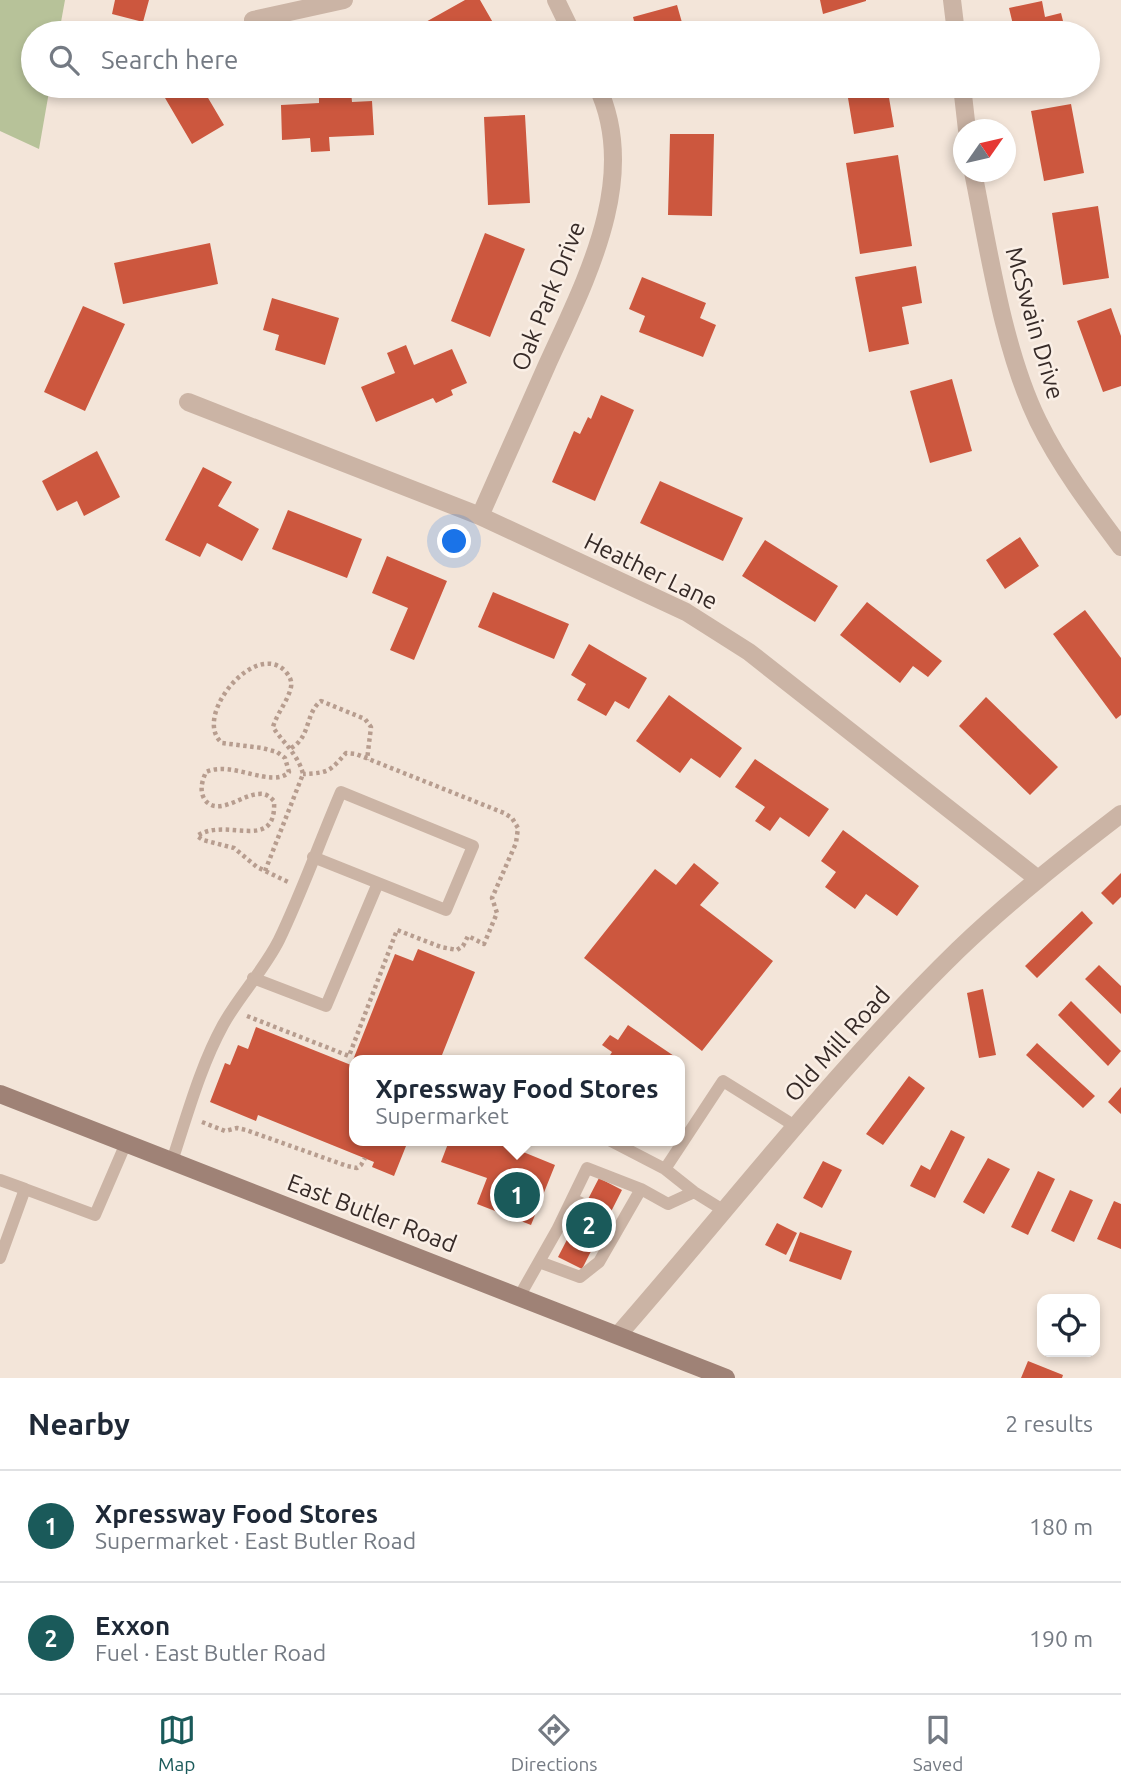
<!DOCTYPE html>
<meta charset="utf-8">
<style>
:root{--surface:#fff;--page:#f2f2f3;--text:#1f2937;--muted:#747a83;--line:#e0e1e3;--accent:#1a5a5a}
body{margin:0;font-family:Ubuntu,sans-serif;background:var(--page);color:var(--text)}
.controls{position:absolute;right:21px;bottom:21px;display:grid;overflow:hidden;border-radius:14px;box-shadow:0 4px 10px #0003}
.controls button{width:63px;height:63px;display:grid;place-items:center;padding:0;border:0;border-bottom:2px solid var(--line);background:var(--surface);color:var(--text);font:35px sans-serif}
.compass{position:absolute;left:953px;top:119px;width:63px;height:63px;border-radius:50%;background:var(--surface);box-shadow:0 4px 10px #0003;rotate:56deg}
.you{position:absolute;left:455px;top:542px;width:24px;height:24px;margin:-18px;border:5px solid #fff;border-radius:50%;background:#1a73e8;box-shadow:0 0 0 10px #1a73e833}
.badge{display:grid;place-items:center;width:46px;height:46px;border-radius:50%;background:var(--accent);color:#fff;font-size:23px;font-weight:700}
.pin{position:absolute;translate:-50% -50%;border:4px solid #fff;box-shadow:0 2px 7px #0006}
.popup{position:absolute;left:349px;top:1055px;width:336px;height:91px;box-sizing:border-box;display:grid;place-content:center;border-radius:14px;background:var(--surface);filter:drop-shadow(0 2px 5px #0005);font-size:23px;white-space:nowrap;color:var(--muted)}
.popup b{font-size:26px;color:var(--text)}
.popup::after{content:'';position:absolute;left:50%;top:100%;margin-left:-14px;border:14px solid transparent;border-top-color:var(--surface)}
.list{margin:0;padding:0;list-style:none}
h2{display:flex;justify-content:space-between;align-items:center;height:91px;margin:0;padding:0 28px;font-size:30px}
h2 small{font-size:23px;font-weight:400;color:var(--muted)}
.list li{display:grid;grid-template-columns:46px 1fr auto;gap:21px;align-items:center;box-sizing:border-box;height:112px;padding:0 28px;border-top:2px solid var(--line)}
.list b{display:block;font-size:26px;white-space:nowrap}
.list p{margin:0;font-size:23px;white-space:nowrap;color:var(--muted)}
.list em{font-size:23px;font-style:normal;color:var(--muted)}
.icon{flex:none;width:38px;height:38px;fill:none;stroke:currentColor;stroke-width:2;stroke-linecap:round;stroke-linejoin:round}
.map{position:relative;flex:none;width:1121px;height:1378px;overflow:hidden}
.search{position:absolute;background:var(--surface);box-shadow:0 4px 10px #0003;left:21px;right:21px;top:21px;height:77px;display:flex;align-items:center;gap:18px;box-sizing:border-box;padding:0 24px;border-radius:38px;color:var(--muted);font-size:26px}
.sheet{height:315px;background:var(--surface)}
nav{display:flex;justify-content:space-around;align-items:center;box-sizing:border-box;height:98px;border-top:2px solid var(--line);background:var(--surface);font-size:19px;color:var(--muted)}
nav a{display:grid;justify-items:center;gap:4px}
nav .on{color:var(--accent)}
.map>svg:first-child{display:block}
.green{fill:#b7c299}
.building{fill:#cc573e}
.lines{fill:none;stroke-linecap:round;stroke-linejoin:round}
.path{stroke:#b79d8f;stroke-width:4.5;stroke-dasharray:3.5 3.5;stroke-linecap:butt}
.service{stroke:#cbb4a5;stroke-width:12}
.minor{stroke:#cbb4a5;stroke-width:18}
.secondary{stroke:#9f8276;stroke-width:18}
.labels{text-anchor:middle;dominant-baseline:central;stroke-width:5;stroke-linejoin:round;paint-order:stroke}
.street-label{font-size:24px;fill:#362a27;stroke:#faefe6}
</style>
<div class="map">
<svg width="1121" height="1378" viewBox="0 0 1121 1378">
<rect width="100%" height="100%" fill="#f3e5d9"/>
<path class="green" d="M0,0H65L59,33H33V86H50L39,149L0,131Z"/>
<path class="building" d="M115,0H149L143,22L112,14Z
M465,0H480L499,33H418L415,28Z
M820,0H866V1L823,14Z
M1042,1L1045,17L1061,13L1066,33H1015L1009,8Z
M677,5L685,33H637L633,17Z
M158,86H201L224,125L192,144Z
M652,86H676V87L654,92Z
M846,86H887L894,127L854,134Z
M351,91L352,102L372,101L374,135L329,137L330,151L311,152L310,138L282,140L281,105L319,103V94Z
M1071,104L1084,173L1044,181L1031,111Z
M525,115L530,203L488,205L484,117Z
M670,134H714L712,216L668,215Z
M898,155L912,246L860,254L846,163Z
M1098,206L1109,278L1063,285L1052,213Z
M485,233L525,249L490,337L451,321Z
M210,243L218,284L123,304L114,263Z
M916,266L922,303L902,307L909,344L869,352L855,277Z
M642,277L706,303L700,318L716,325L703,357L639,332L645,316L629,309Z
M272,298L339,318L325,365L275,350L279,335L263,330Z
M83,306L125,324L85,411L44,392Z
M1111,308L1121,336V386L1103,392L1077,321Z
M406,345L414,365L452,349L467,383L451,390L453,395L436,403L433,398L376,422L361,387L395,373L387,353Z
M952,379L972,451L930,463L910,391Z
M601,395L634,410L595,501L552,482L574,431L580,434L588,417L591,419Z
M97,451L120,497L84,516L77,501L57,511L42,481Z
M203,467L232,482L218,506L259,529L242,561L207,543L200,557L165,540Z
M660,481L743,518L723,561L640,523Z
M288,510L362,539L347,578L272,549Z
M1020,537L1039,566L1005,589L986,560Z
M765,540L838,586L815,622L742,576Z
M387,556L447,581L414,660L390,650L408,608L372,593Z
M493,592L569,624L554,659L478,627Z
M867,602L942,661L928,677L913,666L900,683L840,635Z
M1085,610L1121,658V715L1116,719L1053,634Z
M589,644L647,678L629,709L615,701L606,716L577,700L586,684L571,675Z
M669,695L742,748L720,778L691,758L680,773L636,741Z
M986,697L1058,767L1030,795L959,726Z
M755,759L829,809L809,837L780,817L770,831L755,821L765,807L735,787Z
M843,830L919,886L897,916L866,894L855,909L825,887L836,872L821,861Z
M694,863L719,883L700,905L773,961L702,1051L584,958L655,869L676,885Z
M1121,873V897L1113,905L1101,893Z
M1082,911L1093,923L1037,978L1025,966Z
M418,949L475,972L440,1060H354V1141H408L394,1176L372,1167L374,1162L258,1115L256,1121L210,1102L225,1063L230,1065L238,1045L248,1049L256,1027L351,1065L395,954L413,961Z
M1099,965L1121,986V1014L1085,979Z
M983,989L996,1055L979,1058L967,993Z
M1071,1001L1121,1051L1108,1066L1058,1015Z
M628,1025L680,1060H607L612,1052L602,1045L610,1035L618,1040Z
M1037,1043L1095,1096L1083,1108L1026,1055Z
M909,1076L925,1088L883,1145L866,1134Z
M1121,1087V1114L1108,1102Z
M951,1130L965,1137L935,1198L910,1186L921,1165L930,1170Z
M449,1141H514L511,1147L555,1165L531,1225L477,1204L487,1178L441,1162Z
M988,1158L1010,1169L984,1214L963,1202Z
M823,1161L842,1170L822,1208L803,1198Z
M1038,1171L1055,1179L1028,1235L1011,1227Z
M599,1178L622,1190L582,1269L558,1257Z
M1070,1190L1093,1200L1074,1242L1051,1231Z
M1114,1201L1121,1204V1249L1097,1239Z
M777,1223L797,1233L786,1255L765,1245Z
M800,1232L852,1251L841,1280L789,1261Z
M1028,1361L1063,1375L1062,1378H1021Z"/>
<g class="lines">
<path class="path" d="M291,748C311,737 305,713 321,701L365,719L371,727L367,760
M265,871L303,774C298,754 283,743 273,727C277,713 288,701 291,687C292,681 290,677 286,672C256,638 191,717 222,743L262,748L277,752L285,758L289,772C272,789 232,760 206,772C202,781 199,791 205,800C218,817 243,794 259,794C266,793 270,797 274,801C277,854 226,816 197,836L203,840L234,848L257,867L288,882
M247,1016L349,1056L397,930L441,947L457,950L463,946L468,936L484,944L497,913L492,898L516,843L518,828L512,818L504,813L356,754L346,753C330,771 329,773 303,774
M202,1122L225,1131L237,1128L246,1130L347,1166L357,1168L361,1165L365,1158"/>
<path class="service" d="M253,978L326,1006L378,883
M611,1141L665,1169
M172,1161C187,1116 200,1067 223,1025C239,996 264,970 279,940C302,892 320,841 341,792L473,846L446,910L313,857
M0,1180L25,1189L0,1258
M25,1189L95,1215L126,1143
M572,1199L585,1205
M723,1210L694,1192L665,1169L723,1081L795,1126
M539,1262L580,1277L599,1262L641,1189
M519,1297L557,1230L587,1168L641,1189L668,1204L694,1192"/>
<path class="minor" d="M556,0L572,33
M952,0L956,33
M253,20L344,0
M962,86L967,130
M973,172C989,251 1003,349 1038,421C1060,466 1091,507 1121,547
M188,402L480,516L686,612L749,652L1038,879
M480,516C502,466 525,415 547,365C585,281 641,178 597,86
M618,1335C731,1206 835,1070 958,950C1009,901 1065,857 1121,814"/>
<path class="secondary" d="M0,1094L726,1378"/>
</g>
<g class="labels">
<g class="street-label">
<text transform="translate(548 296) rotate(-68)">Oak Park Drive</text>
<text transform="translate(1035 323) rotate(74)">McSwain Drive</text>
<text transform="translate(651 571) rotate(26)">Heather Lane</text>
<text transform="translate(837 1044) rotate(-48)">Old Mill Road</text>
<text transform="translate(372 1213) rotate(21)">East Butler Road</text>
</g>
</g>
</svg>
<div class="controls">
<button><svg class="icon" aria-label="locate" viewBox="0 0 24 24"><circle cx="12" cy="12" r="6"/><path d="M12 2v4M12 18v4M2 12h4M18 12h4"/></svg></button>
</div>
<svg class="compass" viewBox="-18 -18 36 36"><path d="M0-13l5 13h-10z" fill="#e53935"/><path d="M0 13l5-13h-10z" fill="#747a83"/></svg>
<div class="you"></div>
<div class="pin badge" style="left:517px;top:1195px">1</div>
<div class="popup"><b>Xpressway Food Stores</b>Supermarket</div>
<div class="pin badge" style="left:589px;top:1225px">2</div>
<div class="search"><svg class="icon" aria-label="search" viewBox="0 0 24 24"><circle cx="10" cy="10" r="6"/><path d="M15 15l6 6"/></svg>Search here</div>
</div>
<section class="sheet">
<h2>Nearby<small>2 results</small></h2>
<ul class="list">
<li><span class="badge">1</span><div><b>Xpressway Food Stores</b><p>Supermarket · East Butler Road</p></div><em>180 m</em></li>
<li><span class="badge">2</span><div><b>Exxon</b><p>Fuel · East Butler Road</p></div><em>190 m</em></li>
</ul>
</section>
<nav>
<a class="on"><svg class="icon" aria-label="map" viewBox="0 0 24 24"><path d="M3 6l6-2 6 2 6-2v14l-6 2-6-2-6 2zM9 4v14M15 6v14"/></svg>Map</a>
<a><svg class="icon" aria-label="directions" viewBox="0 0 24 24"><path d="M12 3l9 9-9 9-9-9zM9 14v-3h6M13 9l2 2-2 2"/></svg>Directions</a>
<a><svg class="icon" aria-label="saved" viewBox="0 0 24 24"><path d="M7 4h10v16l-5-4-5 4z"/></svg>Saved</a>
</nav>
